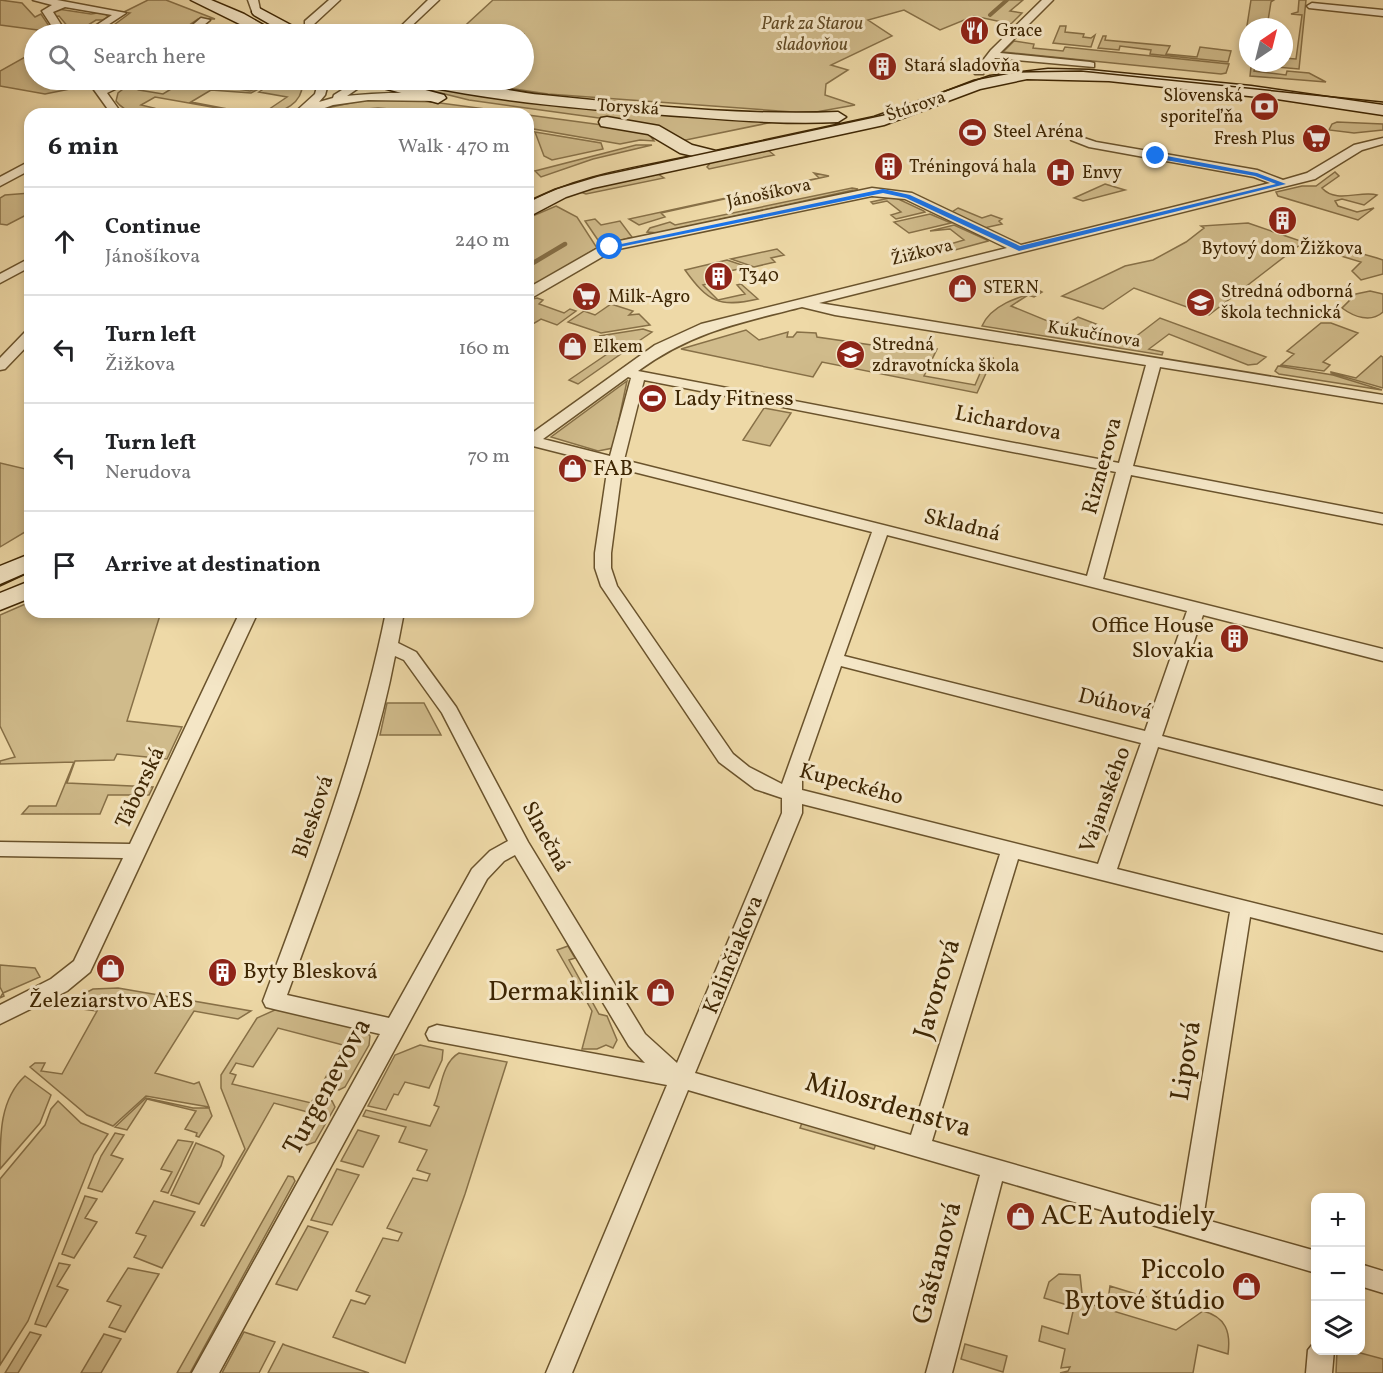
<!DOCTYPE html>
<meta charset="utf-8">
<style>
:root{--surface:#fff;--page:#f6f6f6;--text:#202124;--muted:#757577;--line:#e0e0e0}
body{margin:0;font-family:Vollkorn,serif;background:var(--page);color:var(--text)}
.controls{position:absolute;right:18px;bottom:18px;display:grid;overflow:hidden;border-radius:12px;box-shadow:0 3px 9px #0003}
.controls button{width:54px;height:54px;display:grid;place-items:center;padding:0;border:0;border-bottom:2px solid var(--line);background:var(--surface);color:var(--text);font:30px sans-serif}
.compass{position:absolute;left:1239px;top:18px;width:54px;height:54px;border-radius:50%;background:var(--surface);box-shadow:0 3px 9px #0003;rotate:35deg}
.stop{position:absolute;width:18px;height:18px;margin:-14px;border:4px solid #1a73e8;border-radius:50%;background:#fff}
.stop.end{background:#1a73e8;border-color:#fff;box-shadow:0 2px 6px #0008}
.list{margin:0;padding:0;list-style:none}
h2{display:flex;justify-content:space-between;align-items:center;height:78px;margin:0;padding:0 24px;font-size:26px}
h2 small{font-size:20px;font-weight:400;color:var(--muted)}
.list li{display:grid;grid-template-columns:39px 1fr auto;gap:18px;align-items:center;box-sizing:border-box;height:108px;padding:0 24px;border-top:2px solid var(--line)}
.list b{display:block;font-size:22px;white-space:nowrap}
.list p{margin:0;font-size:20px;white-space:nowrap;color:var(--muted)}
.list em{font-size:20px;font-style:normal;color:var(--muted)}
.icon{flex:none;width:33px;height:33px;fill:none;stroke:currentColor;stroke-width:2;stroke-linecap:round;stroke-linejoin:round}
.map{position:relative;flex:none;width:1383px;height:1373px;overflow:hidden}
.search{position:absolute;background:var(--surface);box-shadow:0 3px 9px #0003;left:24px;top:24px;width:510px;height:66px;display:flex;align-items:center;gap:15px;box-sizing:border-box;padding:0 21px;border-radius:33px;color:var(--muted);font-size:22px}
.panel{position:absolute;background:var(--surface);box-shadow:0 3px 9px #0003;left:24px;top:108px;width:510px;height:510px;border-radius:18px}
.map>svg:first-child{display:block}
.green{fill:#d0bb8b;stroke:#877047;stroke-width:1.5}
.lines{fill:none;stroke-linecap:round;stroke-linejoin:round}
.stream-far1{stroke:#846d44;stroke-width:4}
.stream{stroke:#846d44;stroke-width:4.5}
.street-casing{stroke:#6a532c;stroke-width:3}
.secondary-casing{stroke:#3e2603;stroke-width:3}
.street{fill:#f4e6c6;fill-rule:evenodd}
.secondary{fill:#f4e6c6;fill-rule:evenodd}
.tram{stroke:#3e2603;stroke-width:1.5}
.route{fill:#1a73e8}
.labels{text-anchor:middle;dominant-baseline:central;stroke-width:6;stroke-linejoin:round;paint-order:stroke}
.far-park-label{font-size:18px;font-style:italic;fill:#624b25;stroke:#f4e6c6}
.far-poi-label{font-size:18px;fill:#3e2603;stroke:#f4e6c6;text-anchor:start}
.far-street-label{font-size:18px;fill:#3e2603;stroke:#f4e6c6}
.poi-label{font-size:22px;fill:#3e2603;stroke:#f4e6c6;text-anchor:start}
.street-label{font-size:22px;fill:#3e2603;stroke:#f4e6c6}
.near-street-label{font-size:27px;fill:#3e2603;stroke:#f4e6c6}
.near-poi-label{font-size:27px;fill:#3e2603;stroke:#f4e6c6;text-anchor:end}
</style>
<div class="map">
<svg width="1383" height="1373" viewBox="0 0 1383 1373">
<rect width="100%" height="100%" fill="#eed9a7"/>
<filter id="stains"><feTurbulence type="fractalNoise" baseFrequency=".00333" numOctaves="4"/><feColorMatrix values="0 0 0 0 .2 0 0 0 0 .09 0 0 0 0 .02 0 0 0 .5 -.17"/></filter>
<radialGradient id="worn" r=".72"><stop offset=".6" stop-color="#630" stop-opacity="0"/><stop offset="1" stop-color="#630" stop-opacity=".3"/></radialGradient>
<path class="green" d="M0,0L22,3L35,17L41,14L53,32L0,25Z
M148,0H166L215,19H198L176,34H93L103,33L130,13L124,12Z
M493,0H1023L1010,11L1022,13L1011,24L974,16L940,30L904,10L868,20L892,36L831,65L848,70L826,84L825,95L855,105L816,112H793L548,94L453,80H524V34H456Z
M1251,0H1274L1271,2L1267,27H1248L1246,32Z
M1299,0H1306L1299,69L1251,65L1284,63V58L1296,59L1302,15L1291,14L1298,12Z
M58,9L91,14L104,12L108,17L103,20H96L74,34L59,16L52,17L53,10Z
M1060,26H1066L1065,32L1084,34L1083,37L1091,38L1095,35L1091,47L1053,43Z
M1103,36H1106L1105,40L1170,46L1166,54L1197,57L1200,47L1231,51L1228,62L1150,54L1151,50L1120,46L1119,50L1098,48Z
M1014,41L1034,44L1033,48L1063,51L1065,47L1229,64L1226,73L1221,74L1003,52Z
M34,52V80H69L75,88L45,94L0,86V71Z
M1251,67H1255L1254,71L1286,75L1287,71L1309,73L1326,82L1250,76Z
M186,80H236L226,87L250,91L266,85L251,93L211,90L191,102L228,109L217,114L223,109L155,97L141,105L154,108C142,116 125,113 116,101L118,93L131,83L146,85L139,90L163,94Z
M277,80H302C305,103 282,114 262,114L287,97L259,92Z
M388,80L537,103L778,121L681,141L650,125L469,100Z
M369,99L425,101L524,114H449L378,108L322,113L313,111Z
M528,115L632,129L649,134L654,141L640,140L620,144L528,128Z
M1337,122L1383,124V130L1354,133L1329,130L1332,124Z
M535,132L601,143L603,149L552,160L544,156Z
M636,145H652L593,159L541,177L535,171Z
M768,150L774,155L709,169L707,167L711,162Z
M1335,172L1339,176L1322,188C1336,204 1361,190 1377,195L1364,205L1342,199L1335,201L1338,206L1357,212L1374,208L1358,220L1278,196L1276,192L1302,186H1316Z
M814,173L829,176L661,213L665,217L639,225L629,219L819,178Z
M658,174L664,178L586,194L577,191Z
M1105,184L1125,190L1083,201L1074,198Z
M852,188L858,189L659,233L647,232L650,228L670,222L675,225Z
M30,193V213L7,225L0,224V198L5,195Z
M894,197L924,211L925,212L896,219L891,215L901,212L887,201L873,204L871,202Z
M556,206L577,217L597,248L528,289V218Z
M958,208L982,218L991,215L1002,219L999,221L1002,224L984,228L952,212Z
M930,214L951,223L909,233L894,222Z
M595,219L601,225L620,221L632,237L602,246L585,221Z
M1248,223L1306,243L1310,239L1377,258L1383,260V274L1361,280L1352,271L1361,262L1301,244L1209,315L1134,288L1103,309L1062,296L1125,266L1153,260L1186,242L1204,228L1201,226Z
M954,225L987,240L988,241L955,250L947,245L964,240L950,229L930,231Z
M777,249L784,255L771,258L775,262L754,267L731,259Z
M727,260L748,267L711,275L714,280L727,277L729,279L703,285L718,300L745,294L737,285L741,284L758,299C719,308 708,302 685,270Z
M1040,291L1042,292L1034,297L1028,295L1011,306L1062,327L1078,317L1096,324L1088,330L1126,344L1160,318L1266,357L1257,364L1248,365L1169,334L1149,349L1163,352L1162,355L982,326C991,305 1018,297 1040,291Z
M1370,291L1383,294V312C1371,323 1354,317 1342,308L1356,294Z
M537,298L543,300L539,304L564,313L570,309L576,311L557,325L541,319L528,327V300Z
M611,304L633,311L629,315L639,314L650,325L601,333L568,322L584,311L595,315Z
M1321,323H1331L1358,333L1323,362L1330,365L1324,371L1281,365L1294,354L1287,351Z
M643,329L652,332L630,347L599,336Z
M746,330L759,340L788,332L787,337H793L797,332L816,333L817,337L913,351L937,349L924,376L975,385L987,357L993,358L977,393L822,362L813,377L681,349Z
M619,346L628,349L578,384L569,380Z
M1381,356L1383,357V388L1331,373V372L1356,378Z
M1278,366L1333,375L1382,390L1279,374L1275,371Z
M627,381L613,448L598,451L551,437Z
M764,408L791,413L770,446L743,440Z
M0,463L30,470V529L0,547Z
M30,602V612H161L127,721L182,727L167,759L117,754L114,760L75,761L67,783L153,787L149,795H108L100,814H22L29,806H56L74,762L0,764V761L15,757L0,726V615Z
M387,703H424L441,735H380Z
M568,946L575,958L569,960L599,1014L607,1016L617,1040L613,1048L606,1045L597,1049H582L592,1011L557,950Z
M0,965L35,968L40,977L3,993L4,996L0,998L3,993L0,987Z
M118,988L251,1011L238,1019L194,1011L155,1073L194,1084L199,1082L209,1107L146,1096L113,1126L87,1115L30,1067L35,1063H45L41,1071L62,1074L97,1011L60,1006L93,989Z
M277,1009L363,1028L370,1036L369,1045L345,1087L339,1090L321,1086L343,1045L278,1028L253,1067L236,1063L230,1073L236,1075L232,1084L311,1103L315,1096L332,1101L335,1107L315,1142L307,1145L305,1144L319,1115L274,1103L204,1226L201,1225L245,1149L221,1088V1075L257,1018Z
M420,1045L443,1050L442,1060L429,1088L405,1082L398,1095L394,1094L386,1110L368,1106L395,1055Z
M459,1053L507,1062L465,1194L405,1363L333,1337L351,1300L365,1304L370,1296L356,1291L383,1238L398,1241L402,1233L387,1228L413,1178L427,1181L430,1174L417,1170L427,1150L399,1142L406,1127L363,1116L366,1110L430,1126L439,1107L434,1105C441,1092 441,1063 459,1053Z
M25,1076L51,1095L40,1123L0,1169C0,1134 0,1099 25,1076Z
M146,1098L193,1108H209L212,1116L199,1137L196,1136L197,1133L185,1129L196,1111L147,1099L127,1130L115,1127Z
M58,1101L81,1123L108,1134L94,1155L28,1321L0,1365V1179L45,1125L51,1109Z
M802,1123L876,1144L874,1149L800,1128Z
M358,1130L379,1136L363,1167L341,1161Z
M115,1133L124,1135L111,1155L123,1159L102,1192L88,1188L101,1156Z
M178,1140L193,1142L168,1193L161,1191L172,1172L161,1169Z
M196,1143L219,1152L224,1156L221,1166L199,1204L171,1195Z
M337,1169L359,1175L332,1225L311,1220Z
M288,1176L293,1177L295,1181L190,1373H177Z
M85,1196L97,1199L85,1218L97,1222L74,1258L62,1254Z
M154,1201L195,1212L162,1268L134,1257L146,1236L136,1233Z
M308,1226L328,1232L297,1290L276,1284Z
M59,1263L70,1265L57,1286L68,1290L46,1327L35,1324Z
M128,1268L159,1274L125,1332L109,1327L121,1306L107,1301Z
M1059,1274L1080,1275L1083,1302L1176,1330L1203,1311C1226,1317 1231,1332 1228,1354L1198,1345L1193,1373H1060L1068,1371L1070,1367L1061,1368L1065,1349L1039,1341L1042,1326L1068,1334L1074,1307L1044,1298L1049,1282Z
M1110,1286L1146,1297L1144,1305L1108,1300Z
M30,1332L41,1335L18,1373H5Z
M244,1332L275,1342L259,1373H222Z
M104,1334L121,1339L101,1373H81Z
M283,1344L285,1345L369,1373H268Z
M965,1344L1007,1356L1003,1372L961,1359Z
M1337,1351H1353L1383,1359V1373H1336Z"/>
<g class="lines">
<path class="stream-far1" d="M990,15L1007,0"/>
<path class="stream" d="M528,266L565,244"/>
<defs>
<path id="street" d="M33,0H57L126,13L94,34H83L112,15L65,7L53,12L67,34H57L42,11L52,5Z
M248,0H258L261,14H253Z
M329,0H340L313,25H305V21Z
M428,0H439L403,34H393Z
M1042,0H1053L1000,53L1090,62L1094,63V67L995,58L983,74H975L974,72L991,50Z
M1312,3L1383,10V16L1309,8L1307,6Z
M201,18L210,20L193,34H182Z
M87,80H97L103,87L121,80H134L107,93L122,114H108L110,112Z
M319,80H329L325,95L319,102L333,98L334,95L358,80H370L347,96C365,94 433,89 444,98L439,101L368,100L333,105L308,114H293L315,94Z
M1075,135L1096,142L1257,170L1283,180L1307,173L1354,145L1383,138V144L1362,150L1315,179L819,303L1383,395V403L1160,367L1133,466L1383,514V524L1131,475L1103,579L1383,649V661L1203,615L1162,736L1383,791V805L1158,747L1117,869L1383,935V951L1250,917L1203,1219L1316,1251V1273L1002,1181L952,1373H926L980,1175L688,1090L572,1373H546L667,1085L429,1040L426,1034L429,1028L437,1025L645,1063L629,1046L515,855L504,861L487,879L219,1373H192L380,1034L274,1009L266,1007L263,1001C311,873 359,746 386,612H404L398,643L416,652L456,707L528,842L645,1034L677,1063L782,813V798L755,789L719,762L601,586L595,568V553L608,465L533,446L528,448V436L655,345L701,324L1007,248L905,199L872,196L614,250L533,297L528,298V288L605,244L872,188L912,193L1021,245L1270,183L1254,177L1089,147L1071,140V136ZM802,307L835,315L1146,365L1119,463L638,371C692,332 739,323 802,307ZM628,377L631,378L610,456L543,439ZM644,380L1116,472L1087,576L624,460ZM622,469L872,532L782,784L749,767L733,754L617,586L611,568V553ZM887,535L1187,611L1145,731L844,656ZM395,656L404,660L442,713L508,841L490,851L472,869L389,1018L287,995C327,884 373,772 395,656ZM841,666L1141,743L1098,864L802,790V778ZM802,804L1000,854L911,1135L695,1073L802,813ZM1018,859L1230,912L1180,1212L932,1141Z
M30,161V170L0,186V177Z
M30,258V267L0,283V274Z
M30,331V343L5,369L0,370V358L25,332Z
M240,612H258L90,972L67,991L0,1024V1005L51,979L74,961L123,858L0,856V842L130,844Z
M1360,1264L1383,1271V1293L1360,1286Z
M1316,1340V1350H1334L1332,1373H1306L1308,1350Z"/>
<path id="secondary" d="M191,0H211L244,14L279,34H260Z
M259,8L302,31L305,34H287L254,15L252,12L254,9Z
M1048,69L1089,70L1251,86L1383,105V115L1277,99L1109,81L1027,79L980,89L884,125L593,188L566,197L528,217V203C579,175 637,168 693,156L680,153L648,134L601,126L599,122L601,118L607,117L659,126L692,145L716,151L874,117L990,76Z
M363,80H388L444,95L446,98L438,103L365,83Z
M412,80C450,76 503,91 543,95C639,105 741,116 838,112L846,117L838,122C780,125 723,119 665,115C582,109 501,102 420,85Z
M30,554V571L0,584V566Z
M30,581V598L0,610V593Z"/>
</defs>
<use href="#street" class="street-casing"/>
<use href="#secondary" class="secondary-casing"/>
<use href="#street" class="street"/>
<use href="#secondary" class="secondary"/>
<path class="tram" d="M528,201L555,189L598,176L883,115L974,80L1015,72L1081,71L1383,102
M0,586L30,572"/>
</g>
<path class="route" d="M1156,154L1257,173L1286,184L1019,251L906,198L883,193L610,249L607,247L883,189L910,195L1020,246L1276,184L1255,176L1154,158Z"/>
<defs>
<symbol id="restaurant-disc" viewBox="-11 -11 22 22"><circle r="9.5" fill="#8f2418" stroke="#f4e6c6"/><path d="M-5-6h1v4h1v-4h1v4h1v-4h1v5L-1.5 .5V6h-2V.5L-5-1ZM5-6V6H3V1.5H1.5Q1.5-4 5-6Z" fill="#fff"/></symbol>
<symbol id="building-disc" viewBox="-11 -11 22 22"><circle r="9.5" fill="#8f2418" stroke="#f4e6c6"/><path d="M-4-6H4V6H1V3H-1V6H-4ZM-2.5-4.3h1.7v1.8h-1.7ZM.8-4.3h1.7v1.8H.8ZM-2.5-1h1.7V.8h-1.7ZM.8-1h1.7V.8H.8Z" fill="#fff"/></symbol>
<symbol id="bank-disc" viewBox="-11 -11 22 22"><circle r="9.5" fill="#8f2418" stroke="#f4e6c6"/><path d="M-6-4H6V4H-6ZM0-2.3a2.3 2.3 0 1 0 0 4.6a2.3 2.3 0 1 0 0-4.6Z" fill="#fff"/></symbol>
<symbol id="stadium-disc" viewBox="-11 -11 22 22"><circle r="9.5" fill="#8f2418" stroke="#f4e6c6"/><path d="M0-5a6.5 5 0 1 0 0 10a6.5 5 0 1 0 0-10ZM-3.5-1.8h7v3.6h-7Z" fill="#fff"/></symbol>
<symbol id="supermarket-disc" viewBox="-11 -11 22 22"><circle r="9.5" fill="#8f2418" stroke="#f4e6c6"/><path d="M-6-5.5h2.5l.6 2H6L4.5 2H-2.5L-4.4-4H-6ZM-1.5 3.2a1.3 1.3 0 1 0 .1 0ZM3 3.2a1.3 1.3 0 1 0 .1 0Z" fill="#fff"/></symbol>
<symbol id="hospital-disc" viewBox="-11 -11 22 22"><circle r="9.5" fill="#8f2418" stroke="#f4e6c6"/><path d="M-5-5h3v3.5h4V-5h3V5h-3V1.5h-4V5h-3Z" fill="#fff"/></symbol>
<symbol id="shop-disc" viewBox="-11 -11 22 22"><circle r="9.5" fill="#8f2418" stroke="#f4e6c6"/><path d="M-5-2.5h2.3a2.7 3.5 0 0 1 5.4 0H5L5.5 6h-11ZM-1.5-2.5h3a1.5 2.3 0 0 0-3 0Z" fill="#fff"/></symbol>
<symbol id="school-disc" viewBox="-11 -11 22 22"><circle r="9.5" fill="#8f2418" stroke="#f4e6c6"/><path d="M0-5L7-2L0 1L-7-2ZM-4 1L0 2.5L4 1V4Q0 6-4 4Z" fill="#fff"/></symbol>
</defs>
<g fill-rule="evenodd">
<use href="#restaurant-disc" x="958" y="14" width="33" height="33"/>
<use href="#building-disc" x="866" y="50" width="33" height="33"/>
<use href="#bank-disc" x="1248" y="90" width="33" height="33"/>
<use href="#stadium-disc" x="956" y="116" width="33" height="33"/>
<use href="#supermarket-disc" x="1300" y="122" width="33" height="33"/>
<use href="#building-disc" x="872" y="150" width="33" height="33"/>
<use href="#hospital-disc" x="1044" y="156" width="33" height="33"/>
<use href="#building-disc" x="1266" y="204" width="33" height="33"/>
<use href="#building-disc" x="702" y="260" width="33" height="33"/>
<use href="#shop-disc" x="946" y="272" width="33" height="33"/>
<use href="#supermarket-disc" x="570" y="280" width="33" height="33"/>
<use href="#school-disc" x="1184" y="286" width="33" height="33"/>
<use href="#shop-disc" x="556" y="330" width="33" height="33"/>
<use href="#school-disc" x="834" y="338" width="33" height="33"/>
<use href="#stadium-disc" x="636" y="382" width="33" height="33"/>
<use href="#shop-disc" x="556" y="452" width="33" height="33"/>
<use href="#building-disc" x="1218" y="622" width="33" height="33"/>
<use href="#shop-disc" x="94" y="952" width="33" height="33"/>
<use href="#building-disc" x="206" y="956" width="33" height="33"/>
<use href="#shop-disc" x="644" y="976" width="33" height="33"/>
<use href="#shop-disc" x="1004" y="1200" width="33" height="33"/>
<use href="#shop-disc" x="1230" y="1270" width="33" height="33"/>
</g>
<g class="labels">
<g class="far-park-label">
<text x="812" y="24">Park za Starou<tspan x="812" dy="21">sladovňou</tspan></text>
</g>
<g class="far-poi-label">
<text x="996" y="31">Grace</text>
<text x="904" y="66">Stará sladovňa</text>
<text x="1243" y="96" text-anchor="end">Slovenská<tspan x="1243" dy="21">sporiteľňa</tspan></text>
<text x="993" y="132">Steel Aréna</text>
<text x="1295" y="139" text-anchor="end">Fresh Plus</text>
<text x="909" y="167">Tréningová hala</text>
<text x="1082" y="173">Envy</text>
<text x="1282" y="249" text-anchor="middle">Bytový dom Žižkova</text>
<text x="739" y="276">T340</text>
<text x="983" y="288">STERN</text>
<text x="1221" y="292">Stredná odborná<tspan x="1221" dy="21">škola technická</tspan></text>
<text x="608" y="297">Milk-Agro</text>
<text x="872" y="345">Stredná<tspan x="872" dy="21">zdravotnícka škola</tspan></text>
<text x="593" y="347">Elkem</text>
</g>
<g class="far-street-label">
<text transform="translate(916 107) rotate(-19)">Štúrova</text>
<text transform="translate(628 108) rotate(4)">Toryská</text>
<text transform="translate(769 194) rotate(-12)">Jánošíkova</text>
<text transform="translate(922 253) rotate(-14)">Žižkova</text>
<text transform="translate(1094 335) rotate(9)">Kukučínova</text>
</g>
<g class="poi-label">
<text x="674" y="399">Lady Fitness</text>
<text x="593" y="469">FAB</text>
<text x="1214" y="626" text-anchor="end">Office House<tspan x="1214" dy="25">Slovakia</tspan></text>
<text x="243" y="972">Byty Blesková</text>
<text x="111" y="1001" text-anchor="middle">Železiarstvo AES</text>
</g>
<g class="street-label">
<text transform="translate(1008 424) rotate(11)">Lichardova</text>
<text transform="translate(1103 466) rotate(-75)">Riznerova</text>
<text transform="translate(962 526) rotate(14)">Skladná</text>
<text transform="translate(1115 705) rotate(14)">Dúhová</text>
<text transform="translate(851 785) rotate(15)">Kupeckého</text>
<text transform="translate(141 788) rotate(-65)">Táborská</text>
<text transform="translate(1106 800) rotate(-70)">Vajanského</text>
<text transform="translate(314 817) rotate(-71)">Blesková</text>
<text transform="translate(545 837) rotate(61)">Slnečná</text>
<text transform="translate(734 955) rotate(-68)">Kalinčiakova</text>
</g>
<g class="near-street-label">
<text transform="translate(938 989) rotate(-73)">Javorová</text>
<text transform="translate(1187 1061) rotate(-81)">Lipová</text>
<text transform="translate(328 1087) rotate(-61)">Turgenevova</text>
<text transform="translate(888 1106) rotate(16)">Milosrdenstva</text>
<text transform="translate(938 1263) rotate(-75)">Gaštanová</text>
</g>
<g class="near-poi-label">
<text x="639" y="993">Dermaklinik</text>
<text x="1041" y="1217" text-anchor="start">ACE Autodiely</text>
<text x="1225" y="1271">Piccolo<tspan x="1225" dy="31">Bytové štúdio</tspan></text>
</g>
</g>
<rect width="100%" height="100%" filter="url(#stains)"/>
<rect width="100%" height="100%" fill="url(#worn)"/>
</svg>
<div class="controls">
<button>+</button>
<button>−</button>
<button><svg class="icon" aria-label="layers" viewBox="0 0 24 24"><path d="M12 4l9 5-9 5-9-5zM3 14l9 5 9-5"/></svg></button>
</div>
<svg class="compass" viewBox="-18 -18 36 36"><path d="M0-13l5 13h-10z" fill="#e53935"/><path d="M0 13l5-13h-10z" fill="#757577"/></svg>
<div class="stop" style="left:610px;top:247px"></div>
<div class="stop end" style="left:1156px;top:156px"></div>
<div class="search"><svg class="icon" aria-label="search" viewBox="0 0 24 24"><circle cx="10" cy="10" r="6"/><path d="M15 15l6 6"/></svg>Search here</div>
<section class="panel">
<h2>6 min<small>Walk · 470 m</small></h2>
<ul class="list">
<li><svg class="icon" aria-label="ahead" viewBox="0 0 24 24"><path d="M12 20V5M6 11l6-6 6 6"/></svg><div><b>Continue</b><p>Jánošíkova</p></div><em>240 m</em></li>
<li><svg class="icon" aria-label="left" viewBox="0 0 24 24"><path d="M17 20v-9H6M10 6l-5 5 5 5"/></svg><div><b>Turn left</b><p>Žižkova</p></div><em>160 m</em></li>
<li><svg class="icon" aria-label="left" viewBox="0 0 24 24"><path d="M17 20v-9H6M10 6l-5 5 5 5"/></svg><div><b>Turn left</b><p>Nerudova</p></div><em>70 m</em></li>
<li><svg class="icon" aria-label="arrive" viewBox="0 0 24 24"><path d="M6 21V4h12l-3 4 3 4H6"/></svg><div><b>Arrive at destination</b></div></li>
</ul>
</section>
</div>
